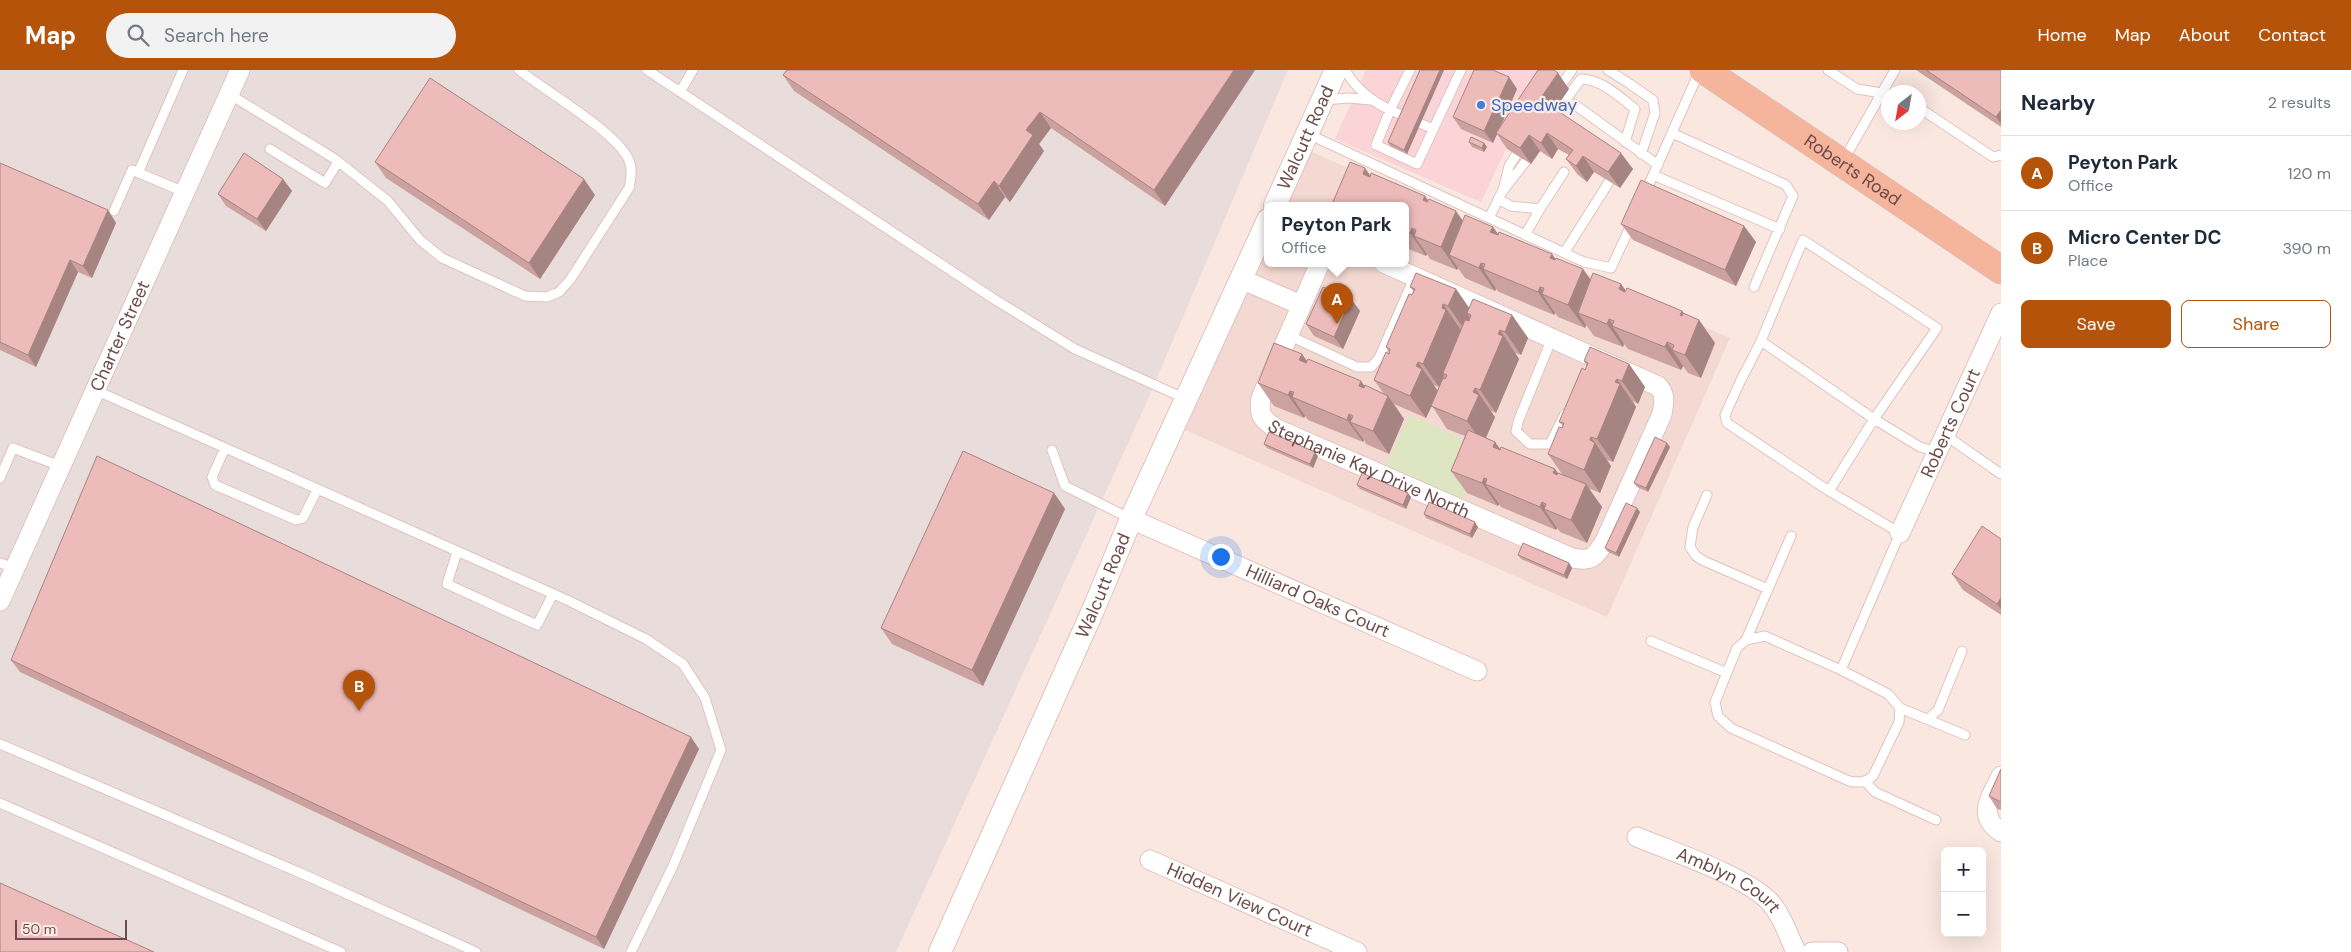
<!DOCTYPE html>
<meta charset="utf-8">
<style>
:root{--surface:#fff;--page:#f2f2f3;--text:#1f2937;--muted:#747a83;--line:#e0e1e3;--accent:#b45309}
body{margin:0;font-family:"DM Sans",sans-serif;background:var(--page);color:var(--text)}
.controls{position:absolute;right:15px;bottom:15px;display:grid;overflow:hidden;border-radius:8px;box-shadow:0 5px 20px #0002}
.controls button{width:45px;height:45px;display:grid;place-items:center;padding:0;border:0;border-bottom:1px solid var(--line);background:var(--surface);color:var(--text);font:25px sans-serif}
.compass{position:absolute;left:1881px;top:15px;width:45px;height:45px;border-radius:50%;background:var(--surface);box-shadow:0 5px 20px #0002;rotate:211deg}
.scale{position:absolute;left:15px;bottom:12px;width:112px;box-sizing:border-box;padding-left:5px;border:2px solid #6e4a4a;border-top:0;font-size:14px;line-height:18px;white-space:nowrap;color:#6e4a4a;-webkit-text-stroke:4px #fdebe6;paint-order:stroke}
.you{position:absolute;left:1220px;top:486px;width:18px;height:18px;margin:-12px;border:4px solid #fff;border-radius:50%;background:#1a73e8;box-shadow:0 0 0 8px #1a73e833}
.badge{display:grid;place-items:center;width:32px;height:32px;border-radius:50%;background:var(--accent);color:#fff;font-size:16px;font-weight:700}
.pin{position:absolute;translate:-50% -41px;filter:drop-shadow(0 1px 2px #0008)}
.pin::after{content:'';position:absolute;top:26px;width:18px;height:15px;background:inherit;clip-path:polygon(0 0,100% 0,50% 100%)}
.popup{position:absolute;left:1264px;top:132px;width:145px;height:65px;box-sizing:border-box;display:grid;place-content:center;border-radius:8px;background:var(--surface);filter:drop-shadow(0 1px 4px #0005);font-size:16px;white-space:nowrap;color:var(--muted)}
.popup b{font-size:19px;color:var(--text)}
.popup::after{content:'';position:absolute;left:50%;top:100%;margin-left:-10px;border:10px solid transparent;border-top-color:var(--surface)}
.list{margin:0;padding:0;list-style:none}
h2{display:flex;justify-content:space-between;align-items:center;height:65px;margin:0;padding:0 20px;font-size:21px}
h2 small{font-size:16px;font-weight:400;color:var(--muted)}
.list li{display:grid;grid-template-columns:32px 1fr auto;gap:15px;align-items:center;box-sizing:border-box;height:75px;padding:0 20px;border-top:1px solid var(--line)}
.list b{display:block;font-size:19px;white-space:nowrap}
.list p{margin:0;font-size:16px;white-space:nowrap;color:var(--muted)}
.list em{font-size:16px;font-style:normal;color:var(--muted)}
.actions{display:flex;gap:10px;padding:15px 20px}
.actions a{flex:1;padding:11px 0;border:1px solid var(--accent);border-radius:8px;text-align:center;font-size:18px;color:var(--accent)}
.actions .main{background:var(--accent);color:#fff}
.icon{flex:none;width:28px;height:28px;fill:none;stroke:currentColor;stroke-width:2;stroke-linecap:round;stroke-linejoin:round}
.map{position:relative;flex:none;width:2001px;height:882px;overflow:hidden}
header{display:flex;align-items:center;gap:30px;box-sizing:border-box;height:70px;padding:0 25px;background:var(--accent);color:#fff}
header strong{font-size:24px}
nav{display:flex;gap:28px;margin-inline-start:auto;font-size:18px}
.search{width:350px;height:45px;background:var(--page);display:flex;align-items:center;gap:12px;box-sizing:border-box;padding:0 18px;border-radius:28px;color:var(--muted);font-size:19px}
main{display:flex}
aside{flex:1;background:var(--surface)}
.map>svg:first-child{display:block}
.residential{fill:#f3d9d2}
.commercial{fill:#fad4d7}
.industrial{fill:#e9dddb}
.green{fill:#dde6c0}
.lines{fill:none;stroke-linecap:round;stroke-linejoin:round}
.service-casing{stroke:#dfc3c0;stroke-width:11}
.minor-casing{stroke:#dfc3c0;stroke-width:21}
.tertiary-casing{stroke:#dfc3c0;stroke-width:24}
.primary-casing{stroke:#d4c9c9;stroke-width:29}
.service{stroke:#fff;stroke-width:9}
.minor{stroke:#fff;stroke-width:19}
.tertiary{stroke:#fff;stroke-width:22}
.primary{stroke:#f5b49c;stroke-width:28}
.wall{fill:#cca2a0;fill-rule:evenodd}
.shaded-wall{fill:#a68482}
.building{fill:#edbcba;stroke:#a68482}
.shop-dot{fill:#3f7fe0;stroke:#fdebe6;stroke-width:2}
.labels{text-anchor:middle;dominant-baseline:central;stroke-width:4.5;stroke-linejoin:round;paint-order:stroke}
.shop-label{font-size:18px;fill:#366cbe;stroke:#fdebe6;text-anchor:start}
.street-label{font-size:18px;fill:#6e4a4a;stroke:#fdebe6}
</style>
<header>
<strong>Map</strong>
<div class="search"><svg class="icon" aria-label="search" viewBox="0 0 24 24"><circle cx="10" cy="10" r="6"/><path d="M15 15l6 6"/></svg>Search here</div>
<nav><a>Home</a><a>Map</a><a>About</a><a>Contact</a></nav>
</header>
<main>
<div class="map">
<svg width="2001" height="882" viewBox="0 0 2001 882">
<rect width="100%" height="100%" fill="#fae7e0"/>
<path class="residential" d="M1301,77L1730,268L1607,547L1174,355L1268,150V193H1406V135H1275Z"/>
<path class="commercial" d="M1366,0H1543L1481,132L1335,69Z"/>
<path class="industrial" d="M0,0H1288L1145,336L896,882H0Z"/>
<path class="green" d="M1409,345L1484,378L1462,429L1386,396Z"/>
<g class="lines">
<defs>
<path id="service" d="M647,0L994,229L1075,279L1186,329
M1345,0C1357,20 1370,30 1390,40L1410,0
M1608,0L1627,12
M1828,0L1857,19L1888,24
M1562,14L1572,0
M1630,14L1653,30L1655,43L1641,84
M680,22L693,0
M229,24L335,89L388,131L420,170L442,188L525,226L547,227L559,222L570,210L629,118C631,108 633,98 628,88C613,60 547,22 519,0
M1324,30L1349,28L1371,30
M1574,34L1658,95
M1561,36L1581,9C1601,9 1620,27 1635,39L1625,72
M1918,37L1993,87L2001,85
M1433,59L1390,40L1376,75L1417,94L1461,0
M1672,63L1786,115L1793,126L1754,217
M1308,64L1584,192L1611,198L1632,153
M270,79L325,113L338,92
M1843,91L1895,0
M138,103L183,0
M1653,105L1780,159
M1503,120L1509,96L1516,85
M1645,123L1700,0
M1498,129L1511,136L1540,139L1525,165
M1540,139L1564,102
M114,141L132,100L184,122
M1489,148L1502,122L1526,91
M1564,183L1609,112
M1288,265L1357,297H1371L1379,288L1415,206
M1552,268L1519,349L1516,361L1530,374H1550L1565,344
M1761,271L1874,349L1829,421
M95,320L567,530L646,569L683,594L705,628L721,680L673,796L631,882
M1945,365L2001,404
M225,378L212,407L215,415L296,450L303,448L317,420
M1052,380L1065,416L1131,449
M0,408L13,378L60,396
M1707,425L1693,457L1690,477L1696,486L1704,491L1768,519
M457,482L447,514L537,555L553,524
M0,493L15,498
M1765,566L1841,600L1888,624L1900,638L1899,652L1873,706C1865,713 1859,713 1849,711L1731,658L1718,646L1715,632L1737,578L1746,570Z
M1746,570L1791,466
M1651,571L1727,603
M1841,600L1900,463L1829,421L1727,353L1725,345L1740,312L1761,271L1803,170L1937,258L1874,349L1920,377L1937,382
M1900,638L1965,665
M1928,649L1938,640L1962,581
M0,674L305,805L476,882
M1866,712L1875,722L1936,750
M0,733L341,882"/>
<g id="minor">
<path id="s1" d="M1320,193L1261,328C1258,346 1263,350 1277,359L1572,488C1592,492 1595,487 1605,471L1662,344C1664,332 1666,325 1658,316L1384,193"/>
<path d="M1241,209L1301,235"/>
<path id="s2" d="M1131,449L1477,601"/>
<path id="s3" d="M1900,463L2001,243"/>
<path id="s4" d="M0,531L240,0"/>
<path d="M2001,706C1991,728 1976,745 2001,762"/>
<path id="s5" d="M1637,767C1673,782 1743,805 1769,831C1782,845 1788,865 1796,882"/>
<path id="s6" d="M1150,790L1357,882"/>
<path d="M1812,882H1838"/>
</g>
<g id="tertiary">
<path id="s7" d="M1275,135L1336,0"/>
<path id="s8" d="M940,882L1094,538L1131,449L1268,150"/>
</g>
<g id="primary">
<path id="s9" d="M1704,0L2001,200"/>
</g>
</defs>
<use href="#service" class="service-casing"/>
<use href="#minor" class="minor-casing"/>
<use href="#tertiary" class="tertiary-casing"/>
<use href="#primary" class="primary-casing"/>
<use href="#service" class="service"/>
<use href="#minor" class="minor"/>
<use href="#tertiary" class="tertiary"/>
<use href="#primary" class="primary"/>
</g>
<path class="wall" d="M1255,0L1165,136L1051,58L1039,74L1044,81L1010,132L1005,127L989,150L794,21L783,5Z
M1420,0H1444L1407,84L1390,76L1388,72Z
M1916,0H2001V57Z
M1509,7L1517,19L1501,56L1569,19L1555,39L1633,99L1620,118L1594,102L1587,112L1578,105L1566,89L1569,85L1558,79L1552,89L1540,81L1531,94L1507,79L1497,64L1493,73L1461,59L1453,47Z
M1469,72L1484,73L1487,77L1484,82L1472,77Z
M375,92L595,125L540,209L386,108Z
M0,93L108,140L116,153L92,208L78,202L36,297L0,280Z
M1370,106L1425,126L1428,131L1463,151L1493,157L1498,164L1552,184L1555,189L1583,199L1591,210L1621,214L1626,221L1682,241L1684,244L1699,250L1715,273L1701,308L1688,303L1683,296L1681,300L1628,279L1624,274L1623,277L1594,266L1586,255L1585,258L1558,247L1555,243L1554,245L1499,222L1496,219L1495,221L1465,208L1458,198L1457,200L1430,189L1427,184L1426,186L1406,178V135H1336L1333,132Z
M283,109L292,121L266,161L226,136L218,124Z
M1621,154L1744,156L1756,172L1736,216L1633,170Z
M1410,217L1456,219L1469,238L1512,245L1528,268L1521,285L1516,283V284L1519,289L1496,343L1491,341V342L1495,347L1486,368L1495,372L1500,379L1555,399L1558,404H1562L1548,384L1563,356L1559,352L1587,296L1584,291L1629,294L1645,317L1638,334L1633,331L1636,337L1613,392L1607,390L1611,396L1600,423L1588,418L1602,437L1587,473L1560,462L1557,458L1556,460L1501,437L1499,434L1498,436L1467,423L1451,401L1465,366L1447,359L1432,336L1426,348L1394,334L1404,349L1389,384L1366,374L1364,370L1363,372L1308,350L1305,346L1304,348L1274,336L1258,313L1302,284L1307,292L1384,324L1374,310L1389,282L1386,277L1414,222ZM1434,315L1439,317L1437,321L1434,316Z
M1351,229L1360,241L1343,279L1314,266L1306,254Z
M1264,374L1318,386L1313,398L1267,378Z
M1670,377L1648,422L1637,417L1634,413Z
M1357,415L1411,427L1406,439L1360,419Z
M1054,423L1065,439L983,616L892,574L881,558Z
M1637,438L1640,442L1619,487L1608,482L1605,478Z
M1424,444L1478,457L1472,468L1426,448Z
M2001,469V545L1963,520L1952,504Z
M1518,485L1569,493L1572,498L1567,509L1521,489Z
M11,590L699,679L604,879L20,602Z
M2001,699V740L1997,739L1989,726Z"/>
<path class="shaded-wall" d="M1234,0H1255L1165,136L1154,120Z
M1440,0H1444L1407,84L1404,80Z
M1558,3L1569,19L1551,45L1540,29Z
M1509,7L1517,19L1493,73L1484,61Z
M2001,40V54L1996,47Z
M1040,42L1051,58L1039,74L1044,81L1010,132L999,116L1026,60Z
M1547,63L1558,79L1552,89L1541,73Z
M1529,65L1540,81L1531,94L1520,78Z
M1484,73L1487,77L1484,82L1482,78Z
M1621,83L1633,99L1620,118L1608,102Z
M1583,86L1594,102L1587,112L1576,96Z
M1365,98L1381,121L1363,104Z
M283,109L292,121L266,161L257,149Z
M584,109L595,125L540,209L529,193Z
M994,111L1005,127L989,150L978,134Z
M1425,126L1441,149L1423,130Z
M108,140L116,153L92,208L83,196Z
M1456,141L1472,164L1449,185L1458,198L1457,200L1441,177Z
M1744,156L1756,172L1736,216L1725,200Z
M1493,157L1509,180L1490,162Z
M1412,158L1419,168L1414,166L1427,184L1426,186L1410,163Z
M1552,184L1568,207L1550,188Z
M70,190L78,202L36,297L28,285Z
M1481,193L1487,201L1483,199L1496,219L1495,221L1479,198Z
M1583,199L1599,222L1578,243L1586,255L1585,258L1568,235Z
M1621,214L1637,237L1619,219Z
M1540,217L1546,226L1542,224L1555,243L1554,245L1538,222Z
M1456,219L1472,242L1467,243L1470,247L1464,259L1448,236Z
M1351,229L1360,241L1343,279L1334,267Z
M1443,234L1463,263L1443,303L1444,306L1439,317L1423,294Z
M1682,241L1695,259L1699,250L1715,273L1701,308L1685,285L1680,245Z
M1512,245L1528,268L1521,285L1505,262Z
M1609,249L1614,257L1612,256L1624,274L1623,277L1607,254Z
M1500,260L1519,289L1496,343L1480,320Z
M1667,272L1683,296L1681,300L1665,277Z
M1302,284L1318,307L1299,290Z
M1418,292L1438,321L1426,348L1410,326L1416,296Z
M1629,294L1645,317L1638,334L1622,311Z
M1617,309L1636,337L1613,392L1597,369Z
M1361,311L1377,334L1359,316Z
M1475,318L1495,347L1483,374L1467,351L1473,322Z
M1290,321L1296,328L1292,327L1305,346L1304,348L1288,325Z
M1388,326L1404,349L1389,384L1373,361Z
M1349,344L1355,354L1350,352L1364,370L1363,372L1347,350Z
M1591,367L1611,396L1600,423L1584,400L1590,370Z
M1495,372L1511,395L1493,377Z
M1667,373L1670,377L1648,422L1646,418Z
M1315,382L1318,386L1313,398L1310,394Z
M1555,399L1571,422L1553,403Z
M1484,408L1489,416L1485,414L1499,434L1498,436L1482,413Z
M1586,414L1602,437L1587,473L1571,450Z
M1054,423L1065,439L983,616L972,600Z
M1408,423L1411,427L1406,439L1403,435Z
M1542,432L1549,441L1544,439L1557,458L1556,460L1540,437Z
M1637,438L1640,442L1619,487L1616,483Z
M1475,452L1478,457L1472,468L1470,464Z
M1569,493L1572,498L1567,509L1564,505Z
M2001,528V539L1997,534Z
M691,667L699,679L604,879L596,867Z"/>
<path class="building" d="M787,0H1234L1154,120L1040,42L1026,60L1033,65L999,116L994,111L978,134L783,5Z
M1420,0H1440L1404,80L1388,72Z
M1474,0H1493L1509,7L1484,61L1453,47Z
M1538,0H1554L1558,3L1540,29L1621,83L1608,102L1583,86L1576,96L1566,89L1573,80L1547,63L1541,73L1529,65L1520,78L1496,63Z
M1926,0H2001V40L1996,47Z
M430,8L584,109L529,193L375,92Z
M1471,67L1484,73L1482,78L1469,72Z
M244,83L283,109L257,149L218,124Z
M1350,92L1365,98L1363,104L1370,107L1371,103L1425,126L1423,130L1427,132L1429,129L1456,141L1441,177L1414,166L1416,160L1412,158L1410,163L1406,162V135H1356L1354,134L1353,135H1342L1333,132Z
M0,93L108,140L83,196L70,190L28,285L0,272Z
M1641,110L1744,156L1725,200L1621,154Z
M1465,145L1493,157L1490,162L1498,165L1499,162L1552,184L1550,188L1555,190L1556,188L1583,199L1568,235L1542,224L1544,218L1540,217L1538,222L1483,199L1485,194L1481,193L1479,198L1449,185Z
M1416,203L1456,219L1448,236L1443,234L1442,238L1446,240L1423,294L1418,292L1416,296L1422,299L1410,326L1374,310L1386,282L1389,284L1390,279L1386,277L1409,224L1412,225L1415,219L1410,217Z
M1593,203L1621,214L1619,219L1625,222L1627,218L1682,241L1680,245L1682,246L1683,243L1699,250L1685,285L1672,280L1674,275L1667,272L1665,277L1612,256L1614,251L1609,249L1607,254L1578,243Z
M1323,217L1351,229L1334,267L1306,254Z
M1473,229L1512,245L1505,262L1500,260L1498,264L1503,266L1480,320L1475,318L1473,322L1479,325L1467,351L1431,336L1443,308L1445,309L1447,305L1443,303L1465,250L1469,251L1471,245L1467,243Z
M1274,273L1302,284L1299,290L1306,293L1308,289L1361,311L1359,316L1364,318L1365,315L1388,326L1373,361L1350,352L1353,346L1349,344L1347,350L1292,327L1294,322L1290,321L1288,325L1258,313Z
M1590,277L1629,294L1622,311L1617,309L1615,312L1620,314L1597,369L1591,367L1590,370L1595,373L1584,400L1548,384L1559,357L1562,358L1564,353L1559,352L1582,298L1585,300L1588,293L1584,291Z
M1468,360L1495,372L1493,377L1500,380L1501,377L1555,399L1553,403L1557,405L1558,403L1586,414L1571,450L1544,439L1546,434L1542,432L1540,437L1485,414L1487,409L1484,408L1482,413L1451,401Z
M1269,362L1315,382L1310,394L1264,374Z
M1655,367L1667,373L1646,418L1634,413Z
M963,381L1054,423L972,600L881,558Z
M97,386L691,667L596,867L11,590Z
M1362,403L1408,423L1403,435L1357,415Z
M1429,432L1475,452L1470,464L1424,444Z
M1626,433L1637,438L1616,483L1605,478Z
M1982,456L2001,469V528L1997,534L1952,504Z
M1523,473L1569,493L1564,505L1518,485Z
M2001,699V732L1989,726Z
M0,813L154,882H0Z"/>
<circle class="shop-dot" cx="1481" cy="35" r="5"/>
<g class="labels">
<g class="shop-label">
<text x="1491" y="35">Speedway</text>
</g>
<g class="street-label">
<text stroke="none"><textPath href="#s7" startOffset="74">Walcutt Road</textPath></text>
<text stroke="none"><textPath href="#s9" startOffset="179">Roberts Road</textPath></text>
<text stroke="none"><textPath href="#s4" startOffset="291">Charter Street</textPath></text>
<text stroke="none"><textPath href="#s3" startOffset="121">Roberts Court</textPath></text>
<text stroke="none"><textPath href="#s1" startOffset="286">Stephanie Kay Drive North</textPath></text>
<text stroke="none"><textPath href="#s8" startOffset="401">Walcutt Road</textPath></text>
<text stroke="none"><textPath href="#s2" startOffset="204">Hilliard Oaks Court</textPath></text>
<text stroke="none"><textPath href="#s5" startOffset="102">Amblyn Court</textPath></text>
<text stroke="none"><textPath href="#s6" startOffset="98">Hidden View Court</textPath></text>
</g>
</g>
</svg>
<div class="controls">
<button>+</button>
<button>−</button>
</div>
<svg class="compass" viewBox="-18 -18 36 36"><path d="M0-13l5 13h-10z" fill="#e53935"/><path d="M0 13l5-13h-10z" fill="#747a83"/></svg>
<div class="scale">50 m</div>
<div class="you"></div>
<div class="pin badge" style="left:1337px;top:254px">A</div>
<div class="popup"><b>Peyton Park</b>Office</div>
<div class="pin badge" style="left:359px;top:641px">B</div>
</div>
<aside>
<h2>Nearby<small>2 results</small></h2>
<ul class="list">
<li><span class="badge">A</span><div><b>Peyton Park</b><p>Office</p></div><em>120 m</em></li>
<li><span class="badge">B</span><div><b>Micro Center DC</b><p>Place</p></div><em>390 m</em></li>
</ul>
<div class="actions"><a class="main">Save</a><a>Share</a></div>
</aside>
</main>
